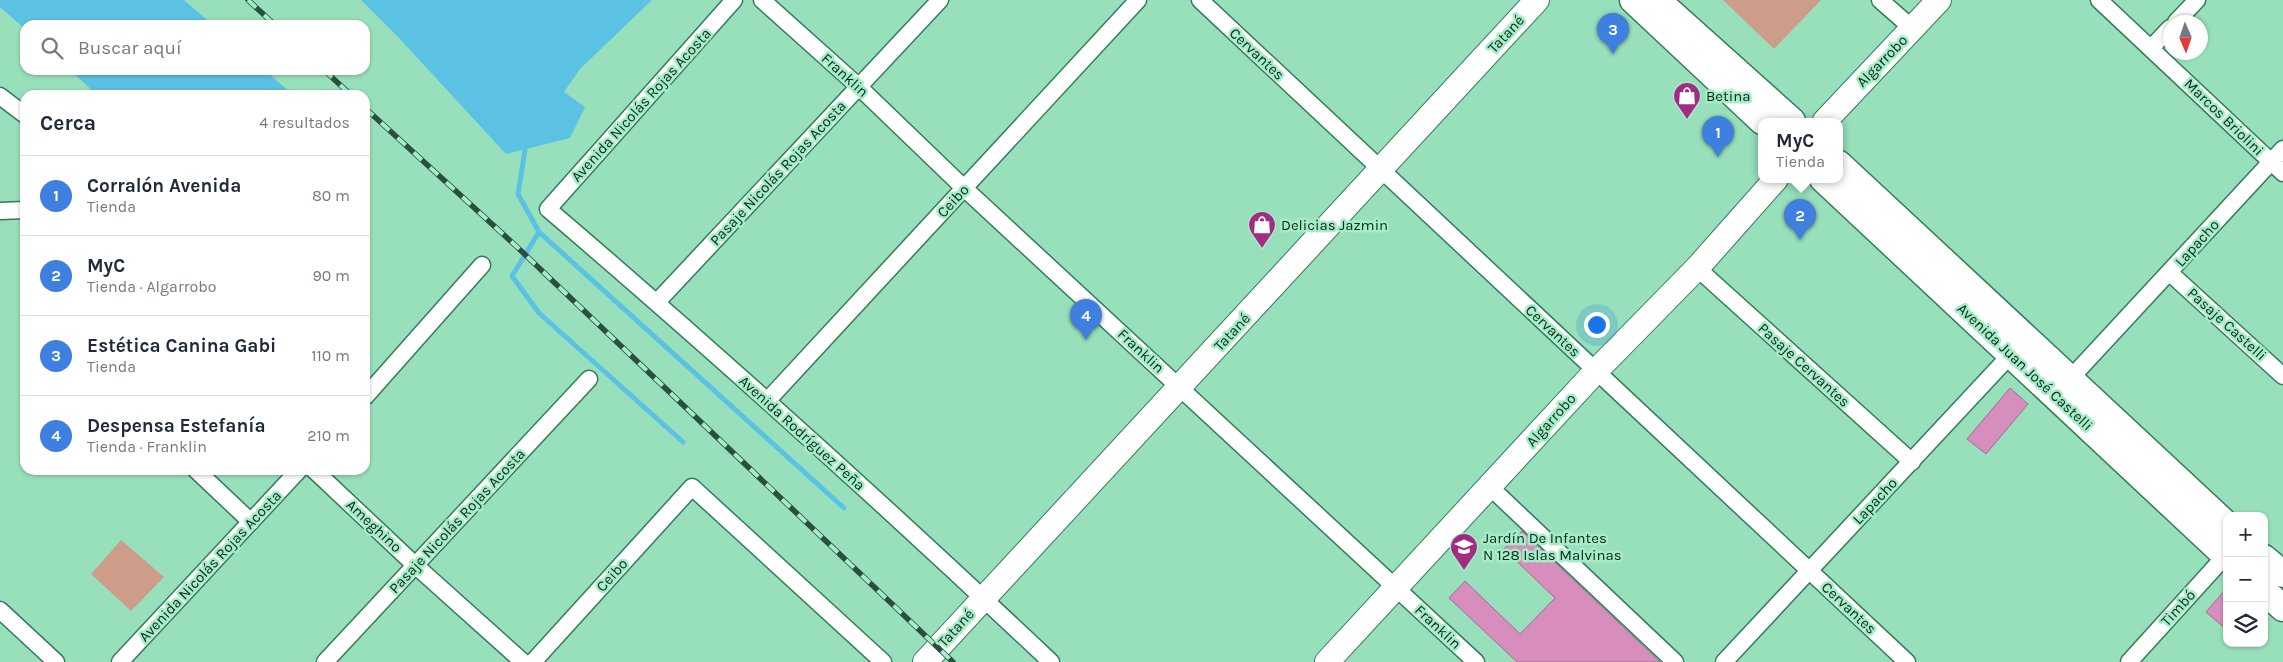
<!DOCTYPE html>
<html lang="es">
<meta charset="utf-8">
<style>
:root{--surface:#fff;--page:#f6f6f7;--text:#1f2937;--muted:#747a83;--line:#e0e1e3;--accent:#a32b81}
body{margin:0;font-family:Karla,sans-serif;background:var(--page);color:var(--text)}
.controls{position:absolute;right:15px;bottom:15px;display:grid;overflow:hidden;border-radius:10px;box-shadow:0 1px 4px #0004}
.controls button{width:45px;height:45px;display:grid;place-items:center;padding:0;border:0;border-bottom:1px solid var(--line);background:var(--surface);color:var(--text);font:25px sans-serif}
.compass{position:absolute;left:2163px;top:15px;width:45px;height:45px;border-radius:50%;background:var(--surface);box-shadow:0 1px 4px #0004;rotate:178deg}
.you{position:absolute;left:1596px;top:324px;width:18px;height:18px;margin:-12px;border:4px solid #fff;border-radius:50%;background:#1a73e8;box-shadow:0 0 0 8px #1a73e833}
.badge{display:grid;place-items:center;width:32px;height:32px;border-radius:50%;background:var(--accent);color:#fff;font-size:16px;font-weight:700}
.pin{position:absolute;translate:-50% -41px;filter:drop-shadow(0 1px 2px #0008)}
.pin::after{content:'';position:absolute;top:26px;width:18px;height:15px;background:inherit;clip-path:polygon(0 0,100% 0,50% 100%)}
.popup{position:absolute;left:1758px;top:118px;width:85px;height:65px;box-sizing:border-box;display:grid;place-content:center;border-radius:10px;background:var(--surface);filter:drop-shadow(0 1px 4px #0005);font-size:16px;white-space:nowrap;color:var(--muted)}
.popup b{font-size:19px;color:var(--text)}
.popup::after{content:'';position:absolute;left:50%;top:100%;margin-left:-10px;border:10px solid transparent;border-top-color:var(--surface)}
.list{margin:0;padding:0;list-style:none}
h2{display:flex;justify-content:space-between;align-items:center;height:65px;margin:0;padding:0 20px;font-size:21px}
h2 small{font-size:16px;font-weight:400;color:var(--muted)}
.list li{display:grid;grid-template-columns:32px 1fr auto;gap:15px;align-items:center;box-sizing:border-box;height:80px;padding:0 20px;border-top:1px solid var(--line)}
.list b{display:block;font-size:19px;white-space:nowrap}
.list p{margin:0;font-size:16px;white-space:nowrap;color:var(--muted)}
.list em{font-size:16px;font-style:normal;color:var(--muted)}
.icon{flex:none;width:28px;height:28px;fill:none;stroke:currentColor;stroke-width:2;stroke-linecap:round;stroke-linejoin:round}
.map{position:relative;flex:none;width:2283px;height:662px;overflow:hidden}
.search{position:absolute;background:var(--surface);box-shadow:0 1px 4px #0004;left:20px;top:20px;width:350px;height:55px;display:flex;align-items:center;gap:12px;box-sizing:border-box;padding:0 18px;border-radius:15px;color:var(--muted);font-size:19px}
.panel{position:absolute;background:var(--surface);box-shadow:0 1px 4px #0004;left:20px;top:90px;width:350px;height:385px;border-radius:15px}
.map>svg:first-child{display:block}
.green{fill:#cd9d8a}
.water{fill:#5cc2e3}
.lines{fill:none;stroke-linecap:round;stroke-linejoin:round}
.stream{stroke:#5cc2e3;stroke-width:5}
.building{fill:#d78ebc;stroke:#a56b90}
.street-casing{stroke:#347b5b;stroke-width:19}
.secondary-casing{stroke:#347b5b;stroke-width:26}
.primary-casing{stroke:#347b5b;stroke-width:29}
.street{stroke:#fff;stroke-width:16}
.secondary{stroke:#fff;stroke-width:24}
.primary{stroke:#fff;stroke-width:26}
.rail-casing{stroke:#29503e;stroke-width:5.5}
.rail{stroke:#a5edc8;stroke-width:4;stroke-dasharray:11;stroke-linecap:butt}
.labels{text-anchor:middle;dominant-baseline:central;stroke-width:5;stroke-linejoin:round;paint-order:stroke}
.street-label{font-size:15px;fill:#0a281b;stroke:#a5edc8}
.poi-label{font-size:15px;fill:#0a281b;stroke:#a5edc8;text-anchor:start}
</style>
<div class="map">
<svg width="2283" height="662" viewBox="0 0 2283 662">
<rect width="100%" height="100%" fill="#98e0bb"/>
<path class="green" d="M1723,0H1821L1774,49Z
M121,540L164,577L131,611L91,574Z"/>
<path class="water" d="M0,0H184L213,25H25V29L0,7Z
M361,0H652L580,69L564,92L585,107L570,138L506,154L398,37Z
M70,70H265L293,95H97Z"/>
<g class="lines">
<path class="stream" d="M525,150L518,194L539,232L844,508
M539,232L512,276L539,313L683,442"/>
</g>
<path class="building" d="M2010,388L2028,404L1986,454L1967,439Z
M1522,531L1660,662H1517L1449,598L1465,581L1520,634L1555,598L1504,549Z
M2226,589L2227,590V630L2206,612Z"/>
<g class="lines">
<defs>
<path id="street" d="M734,0L548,209C720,356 887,507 1051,662
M762,0L858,86L964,188L1476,662
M1200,0L1907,662
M1880,0L1913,29
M2099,0L2283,173
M2176,22L2197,0
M2151,48L2170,28
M0,96L25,115
M0,211L25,210
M1697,268L1912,462
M2170,273L2283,376
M657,302L940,0
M2069,380L2283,149
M365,397L482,265
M767,401L1138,0
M196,470L251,522
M314,470L416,566L523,662
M1490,487L1675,662
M0,610L56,662
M120,662L299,470
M325,662L589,379
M533,662L692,487L883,662
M1724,662L2016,349
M2129,662L2227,554"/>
<path id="secondary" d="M1825,121L1939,0
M925,662L1537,0
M1327,662L1596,371L1697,268L1776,179"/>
<path id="primary" d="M1633,0L1762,121
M1657,0L1792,121
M1839,164L2227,525
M1823,179L2227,557
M2264,558L2283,574
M2264,591L2283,608"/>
</defs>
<use href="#street" class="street-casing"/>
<use href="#secondary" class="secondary-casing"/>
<use href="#primary" class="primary-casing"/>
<use href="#street" class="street"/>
<use href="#secondary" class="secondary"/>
<use href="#primary" class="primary"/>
<defs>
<path id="rail" d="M248,0L275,25
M324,70L351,95
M365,108L516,246L953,662"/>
</defs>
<use href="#rail" class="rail-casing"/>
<use href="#rail" class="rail"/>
</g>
<defs>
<symbol id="shop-pin" viewBox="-11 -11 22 30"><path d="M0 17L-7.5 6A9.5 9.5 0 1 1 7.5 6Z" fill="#a32b81" stroke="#a5edc8"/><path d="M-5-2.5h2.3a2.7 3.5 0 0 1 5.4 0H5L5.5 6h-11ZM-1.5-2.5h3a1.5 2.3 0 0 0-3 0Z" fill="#fff"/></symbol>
<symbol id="school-pin" viewBox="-11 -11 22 30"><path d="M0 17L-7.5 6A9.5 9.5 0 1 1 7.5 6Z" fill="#a32b81" stroke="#a5edc8"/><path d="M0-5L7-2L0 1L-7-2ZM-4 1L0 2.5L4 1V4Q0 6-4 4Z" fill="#fff"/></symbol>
</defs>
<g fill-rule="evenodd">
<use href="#shop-pin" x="1671" y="80" width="32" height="43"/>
<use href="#shop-pin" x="1246" y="209" width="32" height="43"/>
<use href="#school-pin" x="1448" y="531" width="32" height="43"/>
</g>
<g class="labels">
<g class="street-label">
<text transform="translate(1506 34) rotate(-47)">Tatané</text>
<text transform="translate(1257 54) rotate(43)">Cervantes</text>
<text transform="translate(1882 61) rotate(-46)">Algarrobo</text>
<text transform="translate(845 75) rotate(42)">Franklin</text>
<text transform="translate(641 105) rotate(-48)">Avenida Nicolás Rojas Acosta</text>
<text transform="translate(2224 117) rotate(44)">Marcos Briolini</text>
<text transform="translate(778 173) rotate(-47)">Pasaje Nicolás Rojas Acosta</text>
<text transform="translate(953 201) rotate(-47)">Ceibo</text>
<text transform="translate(2197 243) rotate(-48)">Lapacho</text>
<text transform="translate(2227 324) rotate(42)">Pasaje Castelli</text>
<text transform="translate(1553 331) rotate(43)">Cervantes</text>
<text transform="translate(1232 332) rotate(-47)">Tatané</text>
<text transform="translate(1141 351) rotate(43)">Franklin</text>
<text transform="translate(1804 365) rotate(42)">Pasaje Cervantes</text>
<text transform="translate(2025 367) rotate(43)">Avenida Juan José Castelli</text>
<text transform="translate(1551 420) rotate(-48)">Algarrobo</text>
<text transform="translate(802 433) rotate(42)">Avenida Rodríguez Peña</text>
<text transform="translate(1875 501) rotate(-47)">Lapacho</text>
<text transform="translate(457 521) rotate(-47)">Pasaje Nicolás Rojas Acosta</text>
<text transform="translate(374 526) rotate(43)">Ameghino</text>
<text transform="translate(210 566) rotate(-47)">Avenida Nicolás Rojas Acosta</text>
<text transform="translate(612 575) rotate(-48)">Ceibo</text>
<text transform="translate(1849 608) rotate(43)">Cervantes</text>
<text transform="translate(2178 608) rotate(-48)">Timbó</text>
<text transform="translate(1438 627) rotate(43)">Franklin</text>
<text transform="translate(956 628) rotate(-48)">Tatané</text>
</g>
<g class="poi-label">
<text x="1706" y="96">Betina</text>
<text x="1281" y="225">Delicias Jazmin</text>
<text x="1483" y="538">Jardín De Infantes<tspan x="1483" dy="17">N 128 Islas Malvinas</tspan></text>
</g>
</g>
</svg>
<div class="controls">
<button>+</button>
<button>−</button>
<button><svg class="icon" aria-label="layers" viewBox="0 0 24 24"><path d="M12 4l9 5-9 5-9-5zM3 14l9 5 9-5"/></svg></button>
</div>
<svg class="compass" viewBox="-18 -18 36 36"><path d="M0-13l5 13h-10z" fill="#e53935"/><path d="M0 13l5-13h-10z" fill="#747a83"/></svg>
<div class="you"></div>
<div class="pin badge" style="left:1718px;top:157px;background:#3f7fe0">1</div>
<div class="pin badge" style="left:1800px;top:240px;background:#3f7fe0">2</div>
<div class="popup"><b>MyC</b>Tienda</div>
<div class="pin badge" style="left:1613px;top:54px;background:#3f7fe0">3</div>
<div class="pin badge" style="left:1086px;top:340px;background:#3f7fe0">4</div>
<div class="search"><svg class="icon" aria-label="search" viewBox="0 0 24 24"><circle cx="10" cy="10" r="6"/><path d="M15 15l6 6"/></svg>Buscar aquí</div>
<section class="panel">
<h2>Cerca<small>4 resultados</small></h2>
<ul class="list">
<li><span class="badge" style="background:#3f7fe0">1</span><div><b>Corralón Avenida</b><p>Tienda</p></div><em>80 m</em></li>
<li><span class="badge" style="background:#3f7fe0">2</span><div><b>MyC</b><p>Tienda · Algarrobo</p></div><em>90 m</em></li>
<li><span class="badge" style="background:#3f7fe0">3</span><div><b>Estética Canina Gabi</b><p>Tienda</p></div><em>110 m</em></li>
<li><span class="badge" style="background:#3f7fe0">4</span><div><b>Despensa Estefanía</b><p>Tienda · Franklin</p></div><em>210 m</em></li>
</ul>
</section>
</div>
